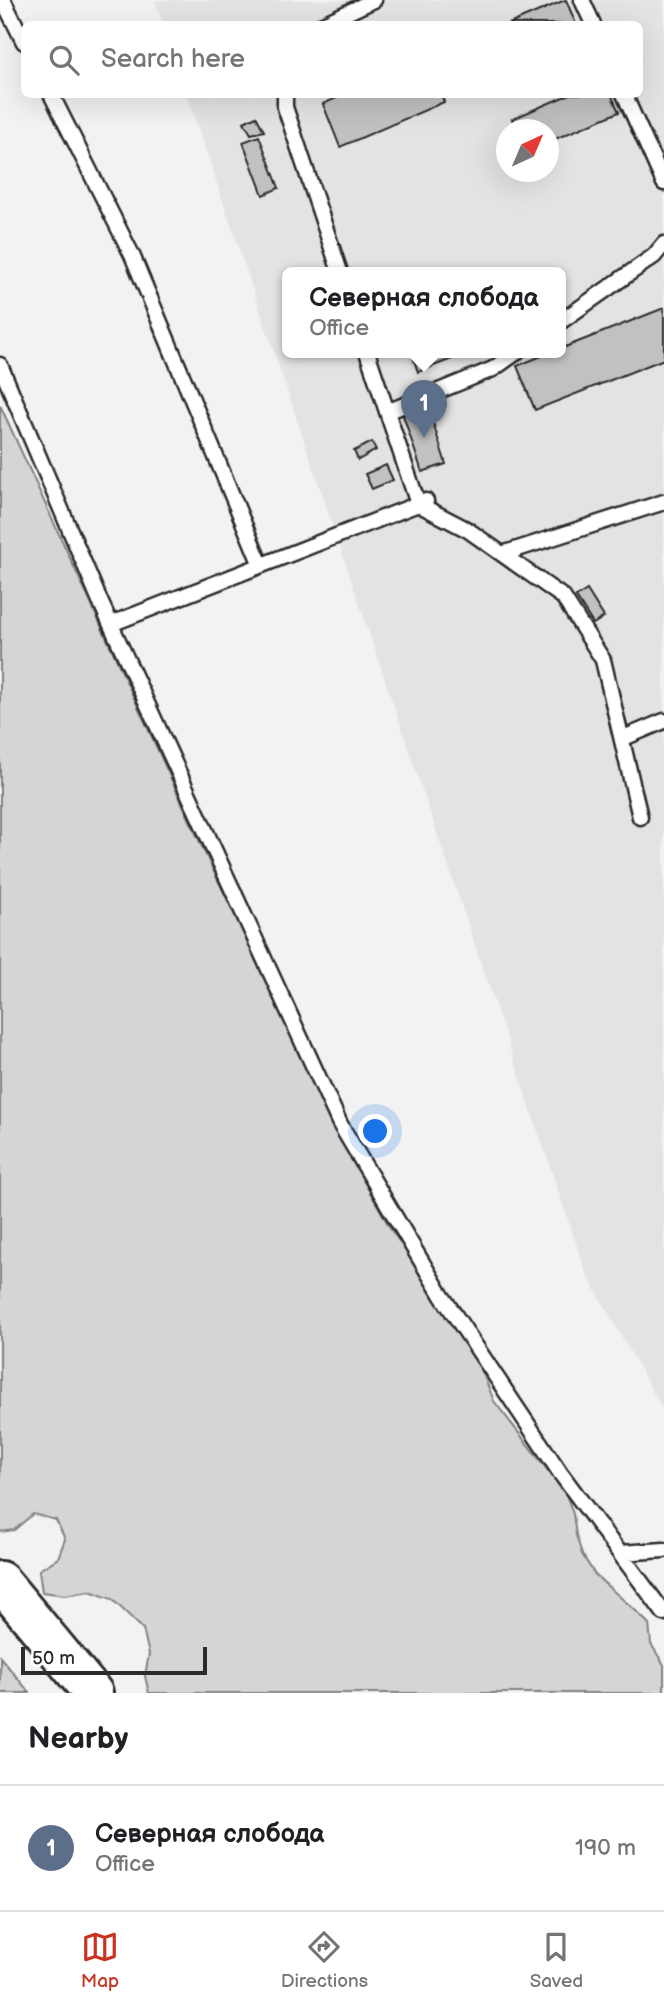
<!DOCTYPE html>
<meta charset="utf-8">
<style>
:root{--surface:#fff;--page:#f6f6f6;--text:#202124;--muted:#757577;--line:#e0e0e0;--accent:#c8321e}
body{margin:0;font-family:"Balsamiq Sans",sans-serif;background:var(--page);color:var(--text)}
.compass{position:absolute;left:496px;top:119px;width:63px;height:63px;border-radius:50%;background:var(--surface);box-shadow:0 7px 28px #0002;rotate:44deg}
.scale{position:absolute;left:21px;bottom:18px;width:186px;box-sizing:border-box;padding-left:7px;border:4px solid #2b2b2b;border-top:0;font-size:19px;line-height:24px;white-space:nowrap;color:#2b2b2b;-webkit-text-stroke:5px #fff;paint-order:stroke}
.you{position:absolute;left:376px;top:1132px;width:24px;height:24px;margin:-18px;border:5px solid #fff;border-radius:50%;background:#1a73e8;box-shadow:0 0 0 10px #1a73e833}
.badge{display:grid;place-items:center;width:46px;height:46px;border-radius:50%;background:var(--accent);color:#fff;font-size:23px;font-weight:700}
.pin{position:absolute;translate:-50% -58px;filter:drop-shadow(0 2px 4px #0008)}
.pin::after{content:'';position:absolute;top:37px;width:24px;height:21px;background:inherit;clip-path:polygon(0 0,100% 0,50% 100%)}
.popup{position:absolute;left:282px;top:267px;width:284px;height:91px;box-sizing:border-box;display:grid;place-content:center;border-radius:10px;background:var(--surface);filter:drop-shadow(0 2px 5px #0005);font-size:23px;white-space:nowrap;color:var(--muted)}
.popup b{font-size:26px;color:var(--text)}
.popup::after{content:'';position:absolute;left:50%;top:100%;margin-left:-14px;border:14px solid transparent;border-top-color:var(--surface)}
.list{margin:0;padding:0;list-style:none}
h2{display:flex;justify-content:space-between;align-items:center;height:91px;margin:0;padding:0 28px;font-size:30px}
h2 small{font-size:23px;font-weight:400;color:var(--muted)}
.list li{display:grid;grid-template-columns:46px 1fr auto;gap:21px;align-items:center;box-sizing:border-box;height:126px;padding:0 28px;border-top:2px solid var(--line)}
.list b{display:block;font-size:26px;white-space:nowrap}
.list p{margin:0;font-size:23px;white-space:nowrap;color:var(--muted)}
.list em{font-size:23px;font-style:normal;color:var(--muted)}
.icon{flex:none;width:38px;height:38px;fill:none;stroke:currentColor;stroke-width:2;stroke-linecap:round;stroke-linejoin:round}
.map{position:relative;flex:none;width:664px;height:1693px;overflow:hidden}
.search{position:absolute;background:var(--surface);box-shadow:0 7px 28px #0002;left:21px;right:21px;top:21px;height:77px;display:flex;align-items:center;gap:18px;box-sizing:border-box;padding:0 24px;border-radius:10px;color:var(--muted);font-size:26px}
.sheet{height:217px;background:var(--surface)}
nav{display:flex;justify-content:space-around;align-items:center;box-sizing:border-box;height:98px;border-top:2px solid var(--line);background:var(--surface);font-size:19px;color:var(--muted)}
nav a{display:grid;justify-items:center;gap:4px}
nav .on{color:var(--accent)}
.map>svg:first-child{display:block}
.built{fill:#e3e3e3;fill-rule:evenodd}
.green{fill:#d5d5d5;stroke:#808080;stroke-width:2}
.building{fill:#c1c1c1;stroke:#2b2b2b;stroke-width:2}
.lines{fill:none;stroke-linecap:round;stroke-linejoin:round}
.service-casing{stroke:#2b2b2b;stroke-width:19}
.trunk-casing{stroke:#2b2b2b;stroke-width:44}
.service{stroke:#fff;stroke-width:14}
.trunk{stroke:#fff;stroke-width:38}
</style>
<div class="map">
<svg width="664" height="1693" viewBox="0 0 664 1693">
<rect width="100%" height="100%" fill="#f2f2f2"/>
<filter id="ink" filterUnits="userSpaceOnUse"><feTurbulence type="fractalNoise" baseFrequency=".0143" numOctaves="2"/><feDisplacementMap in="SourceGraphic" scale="14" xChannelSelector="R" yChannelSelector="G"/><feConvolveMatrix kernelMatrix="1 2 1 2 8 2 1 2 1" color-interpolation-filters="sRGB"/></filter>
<g filter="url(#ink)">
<path class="built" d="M155,0H664V1412L586,1273L187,95L640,94V24H163ZM506,130H548V172H506ZM288,272H560V352H288Z"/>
<path class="green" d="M0,405L203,849L330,1113L339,1128L356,1167L393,1233L407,1251L476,1356L494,1401L566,1494L573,1514L576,1535L582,1554L595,1575L635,1610L649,1624L651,1644L664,1665V1693H149L145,1676L149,1654L143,1629L112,1599L90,1591L65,1595L42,1592L39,1570L58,1558L65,1539L56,1520L33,1514L14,1530L0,1532Z
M0,1657L30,1693H0Z"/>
<path class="building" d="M566,0L576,24H509L565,0Z
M345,94H441L444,102L340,147L323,104Z
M570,94H611L619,112L548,142V130H517L512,119Z
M256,116L264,131L251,134L244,122Z
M259,136L279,188L263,195L243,142Z
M664,308V359L535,410L517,366L551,352H560V349Z
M411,352H458L460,356L418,372Z
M428,407L446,464L422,472L403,415Z
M372,442L376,450L358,460L354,451Z
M386,465L393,480L372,489L365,474Z
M587,590L604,617L593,624L576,597Z"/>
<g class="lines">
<defs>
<path id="service" d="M3,0L24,42
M582,0L593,24
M323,24L374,0
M51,94L132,255L261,565
M285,94V107L340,272
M624,94L664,183
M560,322L654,256L664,244
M367,352L418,504L468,530L563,597L603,660L640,817
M0,365L100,601L340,1124L442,1296L561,1474L664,1613
M387,412L493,369L517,352
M502,554L664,502
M111,624L426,501
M626,737L664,721
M620,1553L664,1550"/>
<path id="trunk" d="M0,1581L93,1693"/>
</defs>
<use href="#service" class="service-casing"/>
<use href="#trunk" class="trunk-casing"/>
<use href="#service" class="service"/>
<use href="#trunk" class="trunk"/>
</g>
</g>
</svg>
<svg class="compass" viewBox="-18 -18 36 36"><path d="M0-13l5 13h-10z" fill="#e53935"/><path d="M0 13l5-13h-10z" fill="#757577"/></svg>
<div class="scale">50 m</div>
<div class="you"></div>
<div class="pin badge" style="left:424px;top:438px;background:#5c6f8a">1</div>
<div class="popup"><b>Северная слобода</b>Office</div>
<div class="search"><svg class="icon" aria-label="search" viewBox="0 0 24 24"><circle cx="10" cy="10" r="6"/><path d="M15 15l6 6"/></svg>Search here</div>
</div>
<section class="sheet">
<h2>Nearby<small></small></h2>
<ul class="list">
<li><span class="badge" style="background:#5c6f8a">1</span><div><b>Северная слобода</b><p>Office</p></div><em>190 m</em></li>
</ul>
</section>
<nav>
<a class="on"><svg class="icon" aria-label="map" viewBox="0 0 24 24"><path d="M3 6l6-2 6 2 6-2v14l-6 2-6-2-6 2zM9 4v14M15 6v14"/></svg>Map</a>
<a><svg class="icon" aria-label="directions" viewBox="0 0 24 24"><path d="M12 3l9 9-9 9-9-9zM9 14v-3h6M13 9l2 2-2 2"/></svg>Directions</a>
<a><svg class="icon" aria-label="saved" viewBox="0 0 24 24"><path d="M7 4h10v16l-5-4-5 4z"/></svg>Saved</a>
</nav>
